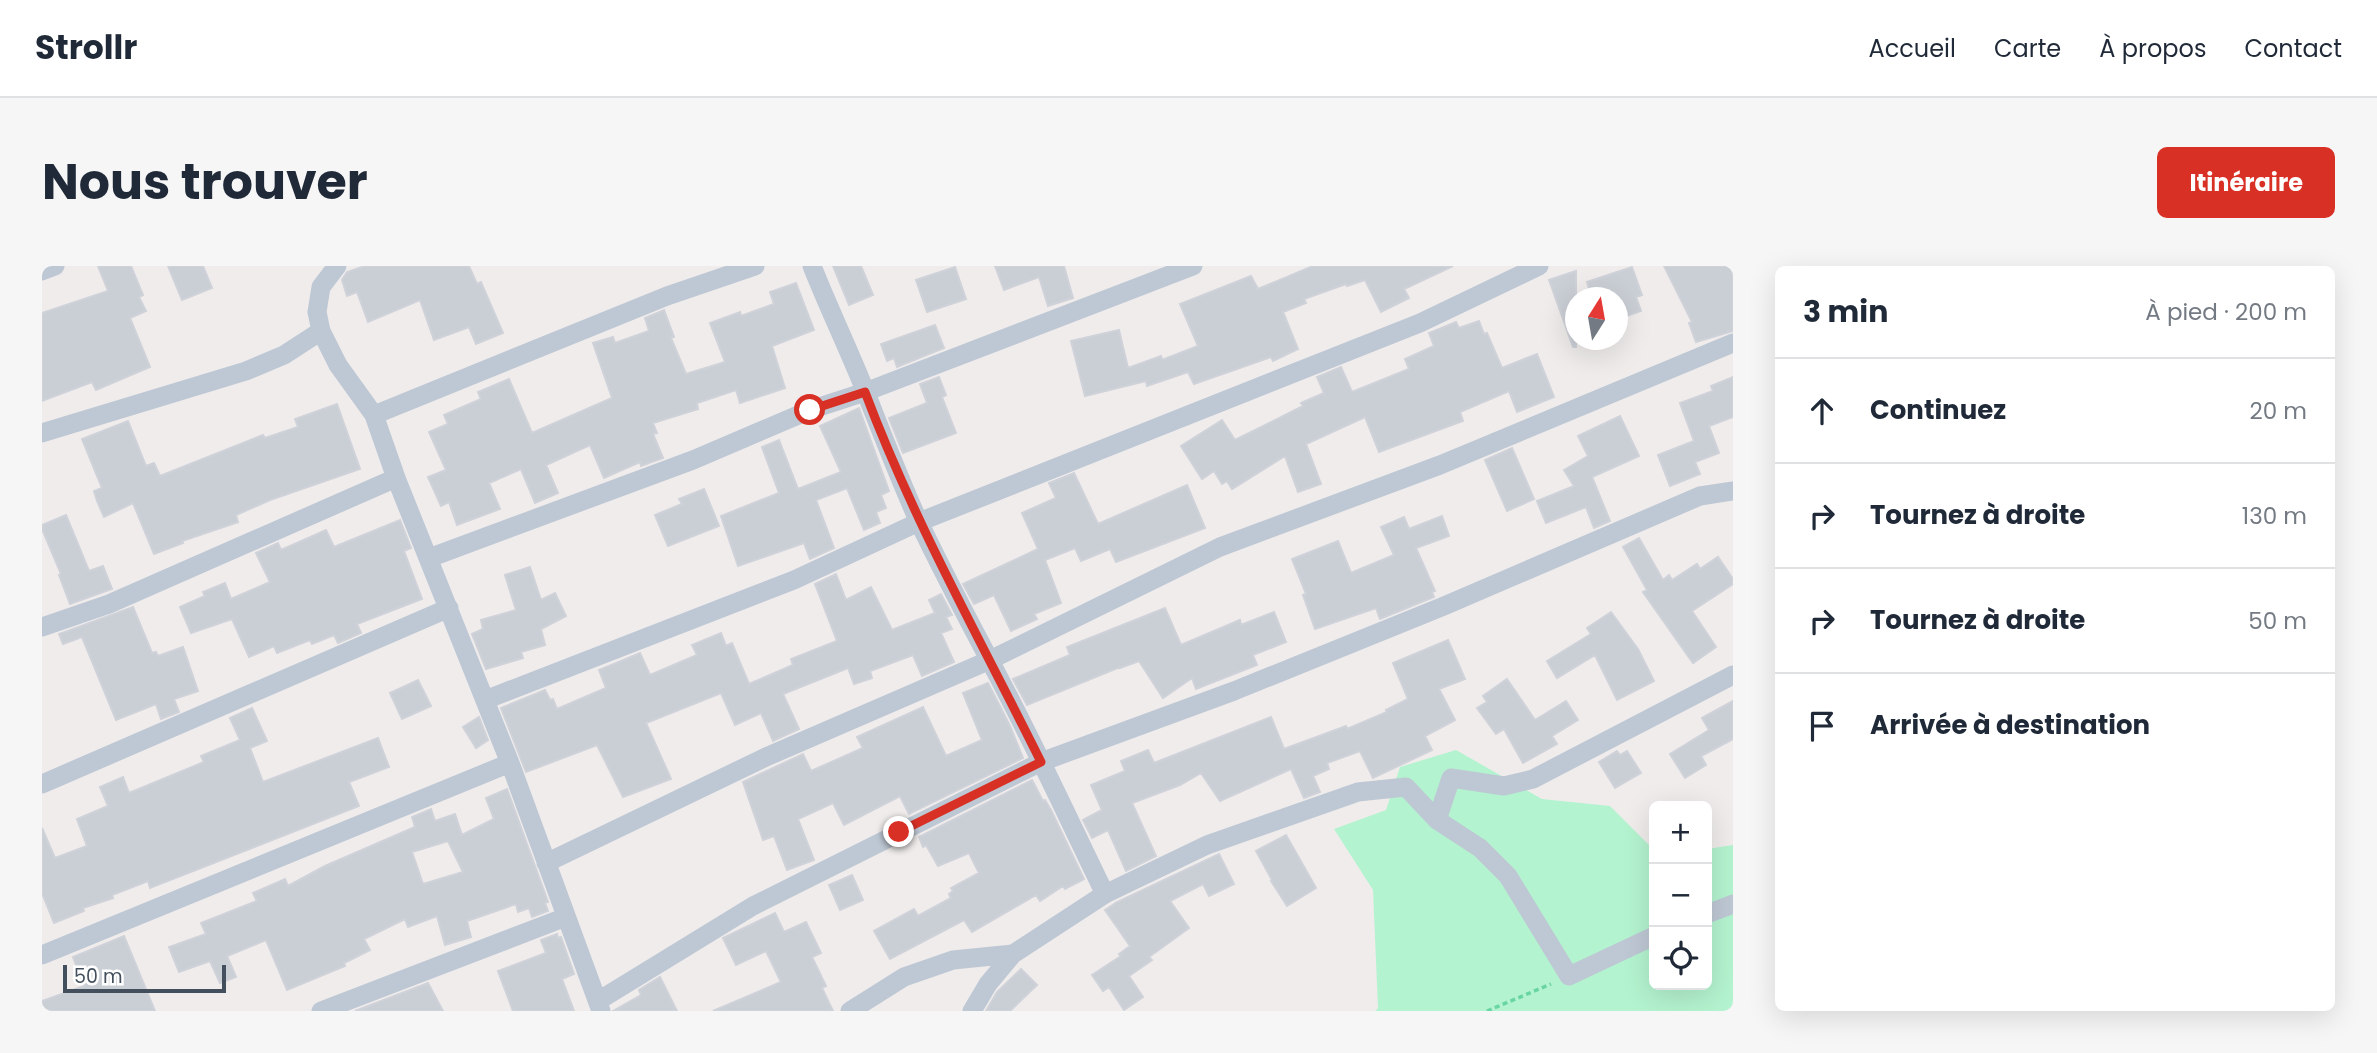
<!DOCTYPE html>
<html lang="fr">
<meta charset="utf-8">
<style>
:root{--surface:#fff;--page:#f6f6f7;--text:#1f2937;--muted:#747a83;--line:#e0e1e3;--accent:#d93025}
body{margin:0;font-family:Poppins,sans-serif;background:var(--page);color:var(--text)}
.controls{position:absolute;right:21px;bottom:21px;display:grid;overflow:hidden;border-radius:10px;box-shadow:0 7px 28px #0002}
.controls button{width:63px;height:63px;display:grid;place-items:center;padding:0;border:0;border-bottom:2px solid var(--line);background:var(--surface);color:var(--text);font:35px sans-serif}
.compass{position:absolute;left:1523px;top:21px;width:63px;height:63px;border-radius:50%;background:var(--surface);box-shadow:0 7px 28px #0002;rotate:11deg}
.scale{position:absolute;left:21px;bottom:18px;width:163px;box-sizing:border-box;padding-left:7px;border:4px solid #434f5c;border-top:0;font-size:19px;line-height:24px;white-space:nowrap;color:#434f5c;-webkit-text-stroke:5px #fff;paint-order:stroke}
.stop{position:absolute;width:21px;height:21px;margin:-16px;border:5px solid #d93025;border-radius:50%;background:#fff}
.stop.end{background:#d93025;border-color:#fff;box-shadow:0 2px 7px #0008}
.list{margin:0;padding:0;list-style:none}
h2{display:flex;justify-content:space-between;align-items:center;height:91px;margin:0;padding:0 28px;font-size:30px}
h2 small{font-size:23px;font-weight:400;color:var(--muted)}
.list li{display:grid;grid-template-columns:46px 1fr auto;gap:21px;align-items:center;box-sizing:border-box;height:105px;padding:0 28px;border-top:2px solid var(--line)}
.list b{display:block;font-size:26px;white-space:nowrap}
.list em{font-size:23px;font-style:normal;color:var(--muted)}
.icon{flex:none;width:38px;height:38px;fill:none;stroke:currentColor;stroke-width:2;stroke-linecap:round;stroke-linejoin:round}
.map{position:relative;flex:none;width:1691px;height:745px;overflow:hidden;border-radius:10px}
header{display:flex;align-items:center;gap:42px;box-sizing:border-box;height:98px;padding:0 35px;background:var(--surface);border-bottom:2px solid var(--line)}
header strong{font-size:33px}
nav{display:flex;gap:38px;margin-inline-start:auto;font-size:24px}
.intro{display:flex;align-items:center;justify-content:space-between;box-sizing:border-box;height:168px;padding:0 42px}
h1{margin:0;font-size:49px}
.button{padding:18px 32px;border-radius:10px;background:var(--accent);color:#fff;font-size:24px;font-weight:700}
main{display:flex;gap:42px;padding:0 42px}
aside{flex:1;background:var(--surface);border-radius:10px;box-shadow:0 7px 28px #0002}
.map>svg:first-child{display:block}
.green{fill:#b4f3cf}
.building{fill:#caced5;stroke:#cfd2d9;stroke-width:2;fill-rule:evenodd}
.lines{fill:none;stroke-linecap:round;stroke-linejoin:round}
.path{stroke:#69d5a4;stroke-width:3.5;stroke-dasharray:5 3.5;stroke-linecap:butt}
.street{stroke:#bec8d4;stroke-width:19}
.route{stroke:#d93025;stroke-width:9}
</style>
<header>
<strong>Strollr</strong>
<nav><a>Accueil</a><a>Carte</a><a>À propos</a><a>Contact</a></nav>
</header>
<div class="intro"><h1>Nous trouver</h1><a class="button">Itinéraire</a></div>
<main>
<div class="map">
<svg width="1691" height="745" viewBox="0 0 1691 745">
<rect width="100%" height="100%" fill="#f0ecec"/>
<path class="green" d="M1414,484L1500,533L1568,540L1612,584V719H1665V583L1691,579V745H1333L1336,742L1331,624L1292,563L1344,544L1358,501Z"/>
<path class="building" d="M56,0H89L101,29L97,31L104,45L88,52L108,101L54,124L50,116L0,135V47L66,25Z
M126,0H161L170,22L140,34Z
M323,0H427L435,18L439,16L461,67L434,78L427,61L392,74L378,34L326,56L315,26L305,30L300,14L305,6Z
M791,0H819L831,29L807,39Z
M953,0H1022L1031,32L1006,40L997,11L962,24Z
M1271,0H1411L1362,23L1367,32L1339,46L1323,14L1305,20L1304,18L1262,33L1264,37L1241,46L1256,83L1231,95L1229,91L1152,118L1146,106L1105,120L1104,115L1043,130L1029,75L1077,64L1086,102L1119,90L1120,94L1156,80L1138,38L1209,10L1216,23Z
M1622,0H1691V65L1654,76L1647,57L1650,56Z
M913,1L924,33L885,46L874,14Z
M1590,1L1600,29L1594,31L1599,45L1576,53V32H1550L1545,16Z
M1534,5V81H1531L1507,14Z
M754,17L772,64L730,80L743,122L698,137L694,124L655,137L656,143L611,157L615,167L611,168L621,192L599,200L598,196L562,212L548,179L504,199L516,227L493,237L479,203L447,217L458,243L415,259L407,236L399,240L386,211L404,204L387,166L406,158L402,149L439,133L436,126L467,113L490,167L570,132L551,77L571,71L573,77L607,65L603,52L622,44L632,71L629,72L644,108L683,96L668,57L698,46L699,50L732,38L728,26Z
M1437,55L1442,68L1445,67L1460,102L1495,88L1512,131L1475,146L1467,125L1418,146L1421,155L1337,186L1323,151L1264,178L1279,218L1256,226L1243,190L1190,223L1185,215L1180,218L1172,205L1160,213L1139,180L1180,154L1193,174L1261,140L1259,137L1282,127L1275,111L1299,101L1310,126L1367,103L1363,93L1392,80L1387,67L1414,56L1417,62Z
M893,59L902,82L855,101L852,92L845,95L839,78Z
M897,111L904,129L900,131L914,167L861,187L847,152L885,137L878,118Z
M1691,111V151L1667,160L1677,187L1653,196L1658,208L1628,220L1616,189L1652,175L1638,137L1671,125L1669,120Z
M295,138L318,203L228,234L194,249L196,256L140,275L141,277L112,288L91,237L62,251L55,235L52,225L60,222L40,173L86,155L104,200L112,197L118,210L221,169L223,172L256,161L253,153Z
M817,142L847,225L839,229L844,242L834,246L838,257L822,264L805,222L774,234L792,282L768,293L762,277L696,300L679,250L737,227L720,181L737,174L756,223L799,206L778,160Z
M1578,150L1597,190L1550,211L1568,255L1552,262L1544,241L1504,257L1495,235L1532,220L1522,204L1546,190L1536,170Z
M1470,182L1492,233L1465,245L1443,194Z
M1032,207L1056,258L1145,219L1163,262L1074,296L1068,283L1039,295L1033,282L1003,294L1019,337L992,348L995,353L969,365L952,329L932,338L921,318L996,283L980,247L1014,232L1007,217Z
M662,223L677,260L626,280L613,249L640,238L637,233Z
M24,249L47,305L61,300L70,323L28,338L17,309L19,308L0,263V259Z
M1400,250L1407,270L1374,282L1393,325L1390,326L1392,331L1338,353L1334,342L1273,363L1261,329L1264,328L1250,293L1296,275L1309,307L1352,289L1339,261L1362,251L1367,263Z
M358,254L369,282L362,285L380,333L315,358L319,367L296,377L292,369L270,378L268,374L235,387L232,380L207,391L190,353L149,367L138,341L163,330L161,326L183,317L189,333L228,316L214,287L236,277L239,284L284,264L292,281Z
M1597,272L1621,314L1627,309L1630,314L1655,298L1658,303L1676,291L1691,313V318L1650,345L1674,381L1651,397L1601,326L1605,324L1581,281Z
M488,301L499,334L513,327L524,350L499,363L503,379L479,386L481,392L444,403L430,368L441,363L439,354L474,344L463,309Z
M794,308L804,334L829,321L850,364L893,347L887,334L899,328L910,349L904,351L910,363L899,367L912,396L880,410L871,389L828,405L830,412L812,418L806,402L741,428L757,463L731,475L719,447L693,459L679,427L604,457L629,513L581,531L555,479L484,506L459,442L503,424L508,434L511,433L515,443L564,422L557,404L598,387L608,409L655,389L650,379L679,367L684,380L690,377L707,418L751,399L749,393L795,375L773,318Z
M91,341L110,387L114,386L116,390L141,381L156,425L132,433L137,446L119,453L114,438L74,454L40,371L21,378L17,368Z
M1123,342L1139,379L1198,354L1199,359L1232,346L1244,376L1211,389L1215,399L1154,423L1150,412L1121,432L1097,395L1078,402V401L985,439L971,413L1028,389L1025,381Z
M1569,346L1596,383L1612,415L1575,434L1553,389L1515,412L1505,395L1549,368L1545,362Z
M1406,374L1423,413L1397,423L1413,454L1383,470L1390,484L1331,512L1318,485L1285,497L1287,503L1271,510L1278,526L1262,532L1249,503L1178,535L1159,507L1138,519L1090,537L1114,590L1084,605L1066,564L1050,572L1041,554L1060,544L1049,519L1083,505L1079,495L1106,484L1112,497L1229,451L1242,483L1304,460L1305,463L1345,446L1344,444L1366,433L1351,397Z
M1465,413L1493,454L1524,435L1536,454L1510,470L1515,478L1481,497L1462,463L1454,468L1435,442L1445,436L1441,430Z
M376,414L389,440L360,453L348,427Z
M946,417L968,460L981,492L867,548L858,530L802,559L791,537L756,553L772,594L745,604L732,570L721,574L701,516L761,488L769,505L821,482L815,471L881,441L904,490L940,474L921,427Z
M1691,435V473L1659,490L1664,499L1643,512L1628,488L1667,464L1660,452Z
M210,442L225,475L208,482L221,516L336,472L347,501L307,516L317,540L108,622L106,615L70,629L71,632L41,642L42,645L12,657L0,627V562L13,592L45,580L35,553L66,540L58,521L81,511L87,527L162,496L159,490L198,474L188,452Z
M437,451L446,474L434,482L421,461Z
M1575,485L1578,489L1585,485L1599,507L1573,522L1557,496Z
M990,514L1001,535L1003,534L1009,544L1042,613L1023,623L1021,620L998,635L994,629L930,666L922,654L848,693L832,665L872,643L876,650L909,632L907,628L911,625L909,622L937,607L927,587L896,600L884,579L881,581L877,571Z
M465,523L506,636L503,637L506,645L490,651L487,642L476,646L474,638L425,655L429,671L403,679L395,650L366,661L363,653L322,673L328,684L302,697L303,700L245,724L224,674L185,690L194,711L178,717L168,695L137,706L127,681L164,668L159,657L215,635L211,627L243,613L246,620L283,600L373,561L370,551L389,543L393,555L413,548L420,569L452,553L444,532ZM406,575L421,606L381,618L370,586Z
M1244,569L1274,622L1245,640L1229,615L1230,614L1214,585Z
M1177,588L1192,618L1167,630L1161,618L1128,635L1147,662L1107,691L1110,694L1087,710L1101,731L1082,744L1067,721L1061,725L1050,709L1079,690L1077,688L1088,680L1063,644L1075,636Z
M810,609L821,634L798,644L787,619Z
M733,647L742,666L764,656L779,687L770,691L784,720L780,722L791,745H671L739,716L724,685L694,699L681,672Z
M515,668L516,672L519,671L532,708L520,713L532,745H471L456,705L504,687L499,674Z
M82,670L113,745H0V735L42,720L31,691Z
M979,703L995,719L968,745H944L955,726Z
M618,711L635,745H571L599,729L597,724Z
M386,717L401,745H313Z"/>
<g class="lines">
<path class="path" d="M1445,745L1509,718"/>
<path class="street" d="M295,0L279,21L275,46L279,65L296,99L332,149L354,212L468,497L559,745
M770,0C787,43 807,84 824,127C841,170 857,212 876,254C899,302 923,348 948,395C989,471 1025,550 1063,628
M0,5L13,0
M332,149L625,30L713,0
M0,167L204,105L242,89L279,65
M387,292L651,194L768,144L823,126L1151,0
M0,361L67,338L354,212
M443,434L752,314L877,256L1378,57L1497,0
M0,518L407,342
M1395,554L1409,512L1462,520L1491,513L1691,409
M504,597L724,491L948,394L1178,281L1398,199L1691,77
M1665,648L1691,638
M0,689L468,497
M556,735L711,640L999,496L1192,425L1402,340L1658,230L1691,225
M279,745L524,651
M808,745L862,711L911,694L971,688L1063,628L1165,579L1316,526L1364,521L1395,554L1438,582L1466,610L1527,710L1612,670
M930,745L946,718L971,688"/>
</g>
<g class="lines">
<path class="route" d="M768,144L823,126C871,254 938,373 999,496L857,566"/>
</g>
</svg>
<div class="controls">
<button>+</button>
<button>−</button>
<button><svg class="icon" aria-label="locate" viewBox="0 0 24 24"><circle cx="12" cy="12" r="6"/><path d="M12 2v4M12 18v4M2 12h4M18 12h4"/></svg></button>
</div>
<svg class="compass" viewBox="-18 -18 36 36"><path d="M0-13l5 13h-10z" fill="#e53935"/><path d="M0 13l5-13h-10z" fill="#747a83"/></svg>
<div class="scale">50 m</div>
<div class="stop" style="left:768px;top:144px"></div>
<div class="stop end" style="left:857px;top:566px"></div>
</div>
<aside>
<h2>3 min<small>À pied · 200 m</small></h2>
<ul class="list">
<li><svg class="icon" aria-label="ahead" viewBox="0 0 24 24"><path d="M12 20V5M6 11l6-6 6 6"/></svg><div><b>Continuez</b></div><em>20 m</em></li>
<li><svg class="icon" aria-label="right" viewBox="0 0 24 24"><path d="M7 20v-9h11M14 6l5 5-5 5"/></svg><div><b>Tournez à droite</b></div><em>130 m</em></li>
<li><svg class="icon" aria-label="right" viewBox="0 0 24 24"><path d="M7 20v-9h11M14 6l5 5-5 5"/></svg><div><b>Tournez à droite</b></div><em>50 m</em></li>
<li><svg class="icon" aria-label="arrive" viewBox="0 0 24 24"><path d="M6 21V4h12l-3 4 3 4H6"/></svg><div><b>Arrivée à destination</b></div></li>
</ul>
</aside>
</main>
